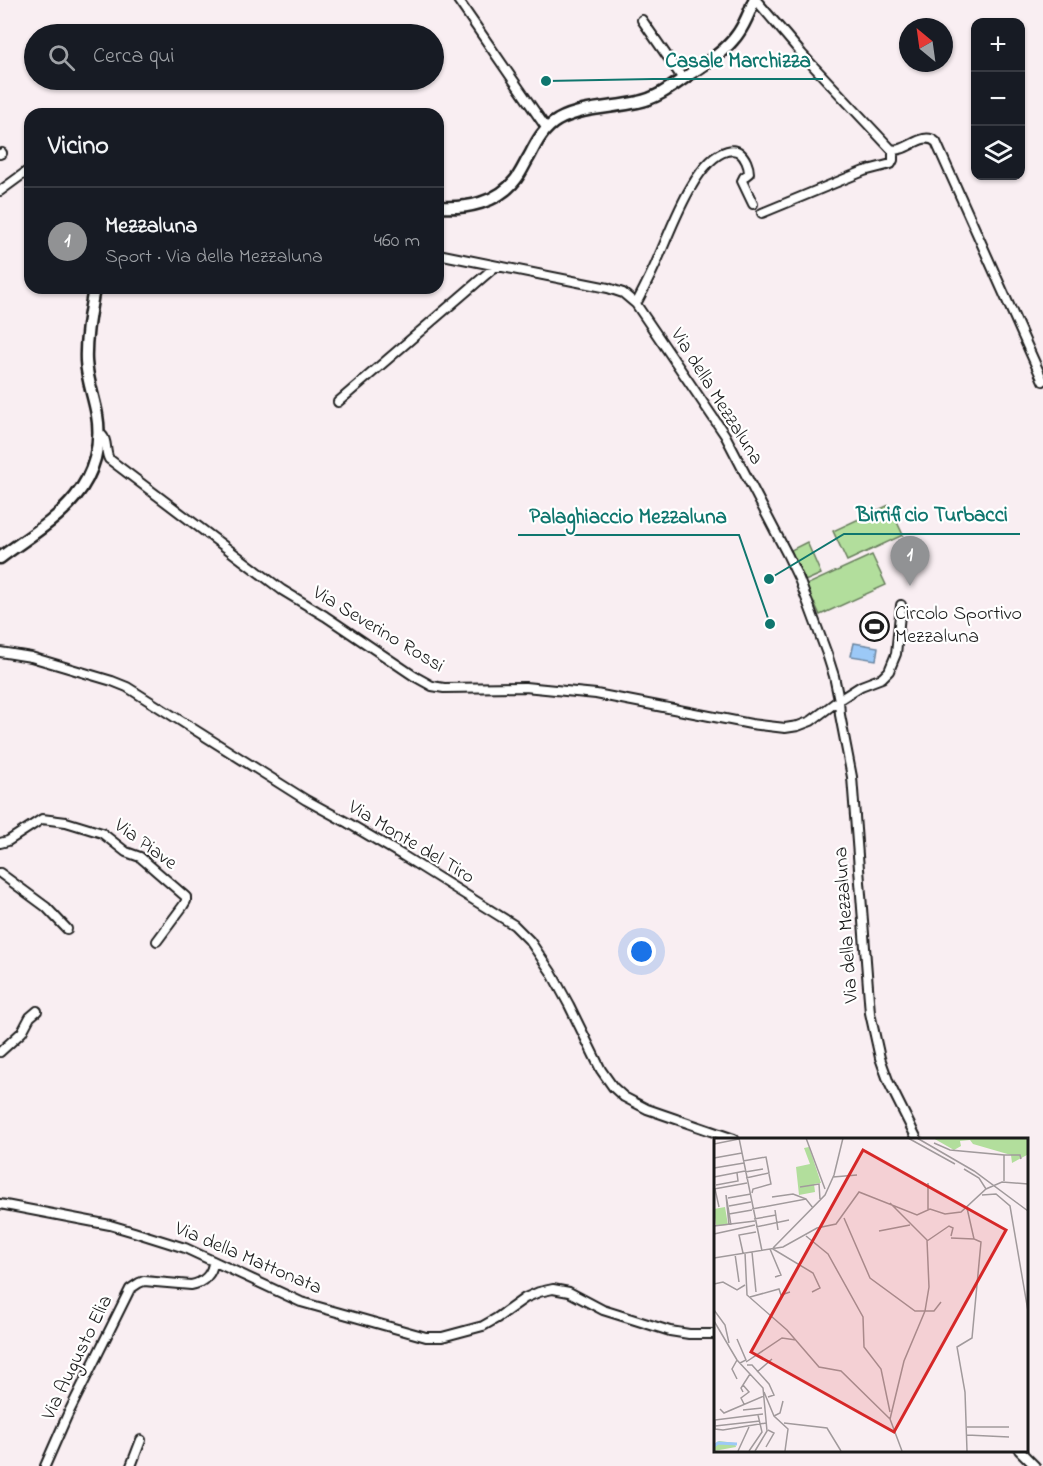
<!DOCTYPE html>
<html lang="it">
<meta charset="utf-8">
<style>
:root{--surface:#171b24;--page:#20242c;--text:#f1f3f6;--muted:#9ea1a6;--line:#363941;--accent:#919294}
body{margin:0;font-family:"Indie Flower",sans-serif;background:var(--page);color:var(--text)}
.controls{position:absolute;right:18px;top:18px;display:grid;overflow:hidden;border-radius:12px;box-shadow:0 2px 4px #0004}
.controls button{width:54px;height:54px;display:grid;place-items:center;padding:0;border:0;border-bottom:2px solid var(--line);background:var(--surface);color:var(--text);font:30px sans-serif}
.compass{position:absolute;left:899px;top:18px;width:54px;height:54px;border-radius:50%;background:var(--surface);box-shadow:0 2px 4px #0004;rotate:331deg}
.you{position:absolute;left:642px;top:952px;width:21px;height:21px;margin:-15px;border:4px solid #fff;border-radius:50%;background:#1a73e8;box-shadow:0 0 0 9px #1a73e833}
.badge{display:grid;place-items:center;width:39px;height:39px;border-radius:50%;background:var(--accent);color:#fff;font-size:20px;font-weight:700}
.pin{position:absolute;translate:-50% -50px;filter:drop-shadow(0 2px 3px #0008)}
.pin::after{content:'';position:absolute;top:32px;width:21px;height:18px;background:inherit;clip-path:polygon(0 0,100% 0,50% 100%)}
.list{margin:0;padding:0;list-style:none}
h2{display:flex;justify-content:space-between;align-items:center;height:78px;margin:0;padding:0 24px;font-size:26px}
h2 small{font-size:20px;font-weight:400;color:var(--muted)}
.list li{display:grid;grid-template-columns:39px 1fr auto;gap:18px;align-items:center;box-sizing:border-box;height:108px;padding:0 24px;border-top:2px solid var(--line)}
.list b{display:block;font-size:22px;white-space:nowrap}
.list p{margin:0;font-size:20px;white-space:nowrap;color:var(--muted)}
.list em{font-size:20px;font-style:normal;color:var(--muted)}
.icon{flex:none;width:33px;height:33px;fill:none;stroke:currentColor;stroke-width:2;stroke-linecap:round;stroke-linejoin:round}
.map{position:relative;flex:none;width:1043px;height:1466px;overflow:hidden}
.search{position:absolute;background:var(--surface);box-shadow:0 2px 4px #0004;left:24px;top:24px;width:420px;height:66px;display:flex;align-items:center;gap:15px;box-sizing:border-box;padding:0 21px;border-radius:33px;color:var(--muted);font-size:22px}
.panel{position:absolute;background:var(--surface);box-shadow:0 2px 4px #0004;left:24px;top:108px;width:420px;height:186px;border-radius:18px}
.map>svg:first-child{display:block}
.green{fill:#b2de9c;stroke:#677d5c;stroke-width:1.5}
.water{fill:#9cc9f7;stroke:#69849f;stroke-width:1.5}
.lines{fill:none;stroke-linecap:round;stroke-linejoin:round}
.street-casing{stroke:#1c1c1c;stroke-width:12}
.secondary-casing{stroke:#1c1c1c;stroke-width:15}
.street{stroke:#fff;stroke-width:8}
.secondary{stroke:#fff;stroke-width:10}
.labels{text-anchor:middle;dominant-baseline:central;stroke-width:4.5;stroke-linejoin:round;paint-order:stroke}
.street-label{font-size:20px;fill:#1c1c1c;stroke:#fff}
.poi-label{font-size:20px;fill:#1c1c1c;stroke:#fff;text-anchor:start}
.inset-river{fill:none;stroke:#9cc9f7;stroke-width:3}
.inset-road{fill:none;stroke:#a19a9c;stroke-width:1.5}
.view{fill:#d62828;fill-opacity:0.15;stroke:#d62828;stroke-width:3}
.inset-edge{fill:none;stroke:#1c1c1c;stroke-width:3}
.leader{fill:none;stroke:#0f766e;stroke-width:2}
.callout-dot{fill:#0f766e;stroke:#fff;stroke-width:2}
.callout-label{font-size:21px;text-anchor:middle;font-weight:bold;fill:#0f766e;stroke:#fff;stroke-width:4.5;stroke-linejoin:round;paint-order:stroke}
</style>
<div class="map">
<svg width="1043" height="1466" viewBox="0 0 1043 1466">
<rect width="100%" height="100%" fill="#f9eef2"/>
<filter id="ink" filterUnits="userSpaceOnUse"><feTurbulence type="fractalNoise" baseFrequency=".0167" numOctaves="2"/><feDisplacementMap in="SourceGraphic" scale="12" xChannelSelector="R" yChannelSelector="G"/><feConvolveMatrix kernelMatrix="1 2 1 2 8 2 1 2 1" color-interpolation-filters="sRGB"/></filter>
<g filter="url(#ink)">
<path class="green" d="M889,505L903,535L847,561L833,531Z
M807,542L821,574L805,581L791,550Z
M872,555L886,585L820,615L806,585Z"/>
<path class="water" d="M854,643L878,647L876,660L851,656Z"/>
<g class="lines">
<defs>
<path id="street" d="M458,0L547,129
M756,0L802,54L891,149C906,154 922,130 936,142L1043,381
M642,20L683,79
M0,154L2,153
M0,191L30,169
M762,213L864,171L891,164L893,160V151
M438,254L608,288L623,293L636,304L725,435L787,554L799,579L827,654L834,676L839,700L861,686L882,678L889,671L896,654L901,605
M636,304C645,287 653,271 660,254C672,227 696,159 727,151C731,150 736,149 740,153C745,157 749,166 749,173L744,177L742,181L753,204
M338,402L496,266
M99,433C109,439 104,450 109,459L282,590L325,616L414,676L432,686L444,688L525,687L596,694L751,724L785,728L798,726L811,721L839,700
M0,652L31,657L112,681L127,687L306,800L348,823L402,855L514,925L530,941L551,972L569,1005L601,1070L613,1087L624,1097L647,1109L734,1139
M839,700L840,715L852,777L870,1013L880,1058L889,1083L917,1139
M0,843L8,841L42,819L66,822L102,833L126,852L140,857L186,897V901L183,906L157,941
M0,873L46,907L67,929
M0,1052L22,1032L30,1017L37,1011
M0,1204L110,1225L134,1232L185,1248L301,1302L426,1337H442L483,1326L497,1318L525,1298L539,1292L553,1289L569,1292L603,1310L670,1331L689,1334H716
M1019,1450L1035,1466
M45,1466L67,1416L130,1289L139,1283L144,1281L191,1285C203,1283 213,1274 213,1261
M131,1466L141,1440"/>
<path id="secondary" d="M438,207C466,209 498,203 516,179C522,171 525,163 530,155C537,141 544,128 558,120C582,107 612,108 638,102C658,98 674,85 690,74C705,64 721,54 733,40C743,29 749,14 754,0
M0,558C25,539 55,522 75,497C94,474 102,444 97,415C94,397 87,380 86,361C85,337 90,312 94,288"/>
</defs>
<use href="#street" class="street-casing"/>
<use href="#secondary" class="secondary-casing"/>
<use href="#street" class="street"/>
<use href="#secondary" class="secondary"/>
</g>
</g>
<defs>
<symbol id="stadium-ring" viewBox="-11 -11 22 22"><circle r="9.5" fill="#fff" stroke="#1c1c1c" stroke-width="1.5"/><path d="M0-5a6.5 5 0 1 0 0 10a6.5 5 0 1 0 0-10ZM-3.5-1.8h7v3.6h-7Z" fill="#1c1c1c"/></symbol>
</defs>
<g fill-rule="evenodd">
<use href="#stadium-ring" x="858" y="610" width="33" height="33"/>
</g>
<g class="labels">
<g class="street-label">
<text transform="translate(716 397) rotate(58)">Via della Mezzaluna</text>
<text transform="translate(378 630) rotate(31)">Via Severino Rossi</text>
<text transform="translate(411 843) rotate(31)">Via Monte del Tiro</text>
<text transform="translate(145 845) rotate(36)">Via Piave</text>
<text transform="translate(847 925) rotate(-94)">Via della Mezzaluna</text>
<text transform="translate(248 1259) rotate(23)">Via della Mattonata</text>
<text transform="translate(78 1358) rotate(-64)">Via Augusto Elia</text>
</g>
<g class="poi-label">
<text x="895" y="614">Circolo Sportivo<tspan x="895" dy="23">Mezzaluna</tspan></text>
</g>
</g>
<g transform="translate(714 1138)">
<rect width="314" height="314" fill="#f9eef2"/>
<path d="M219,0H313V17L298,25L297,17L259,6L256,2L246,3L247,8L240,12ZM95,9L107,45L100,46L101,54L85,57L82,29L96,26L90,10ZM11,69L14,87L2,88L0,71ZM5,303L21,305L22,309L0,313V306Z" fill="#b2de9c"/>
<path class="inset-river" d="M0,308L4,305L23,306"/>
<path class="inset-road" d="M25,0L48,113M92,0L111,51M194,0L241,26M203,0L260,33L314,73M220,5L236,12L290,17V43M0,6L25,1M290,17H306L307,21M0,20L28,15M29,23L52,19L55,35L32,40M0,30L30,25M250,31L265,40L272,51M31,34L49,31M0,39L31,33M119,39L143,37M214,45V72M2,47L24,43L23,35M86,49L105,46L106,61M0,51L33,45M1,51L5,69M38,55L39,51L57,46L55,36M268,57L282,56L296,68L314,173M58,59L79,56L92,61M14,60L37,56M176,65L213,102L215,149L211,173H220L227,164M15,68L37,64M253,70L260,101L267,104L258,200L243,209L251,254L253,313M38,71L92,61L99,70M61,72L64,92M15,76L38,72M130,80L156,140L201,173H211L190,223L176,281L188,313M40,81L62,77M15,87L12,57L17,87M0,88L41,83M42,89L75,82M165,93L196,87M0,96L41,87M92,98L114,116L149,179L150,209L167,231L176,274M237,100L260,101M213,103L235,88L239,90L237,98M59,110L111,57L120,37L129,0M56,111L67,137L61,139M59,111L99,135L106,150L98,154M38,114L42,154M29,115L25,97L42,94M31,115L33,157L73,192L105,229L127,233L176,281M21,116L25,144M0,120L69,109L103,90L122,86L145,54L203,77L216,71L231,76L247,74L272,51L288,44L314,46M0,146L9,144L23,152L31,147M36,159L65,151L67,157L76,154M0,172L11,187L15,205M0,183L23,222L49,250L53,293L41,313M23,201L32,222L26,225M23,222L18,231L23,241M32,224L68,200L82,202M33,227H38L55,246L60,257L54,259M43,234L58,221M29,247L35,254L27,260L30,266M29,254L27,250L36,236M50,254L60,278L74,291L71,313M6,271L10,275L50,258M29,272L48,270M60,278L66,275L69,263M1,282V291L9,292L52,285M1,282L49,276M70,285L113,290L127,313M1,288L46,283M253,289H295M253,297L295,299M52,309L60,295L54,292M24,313L35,289M35,313L48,294L44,277"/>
<path class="view" d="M149,12L292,92L180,294L37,214Z"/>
<rect width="314" height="314" class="inset-edge"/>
</g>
<path class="leader" d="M546 81L653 79H823M769 579L844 534H1020M770 624L739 535H518"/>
<g class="callout-dot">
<circle cx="546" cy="81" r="6"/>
<circle cx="769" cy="579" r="6"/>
<circle cx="770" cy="624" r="6"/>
</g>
<g class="callout-label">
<text x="738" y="67">Casale Marchizza</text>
<text x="932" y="521">Birrificio Turbacci</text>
<text x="628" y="523">Palaghiaccio Mezzaluna</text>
</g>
</svg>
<div class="controls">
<button>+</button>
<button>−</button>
<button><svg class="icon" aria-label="layers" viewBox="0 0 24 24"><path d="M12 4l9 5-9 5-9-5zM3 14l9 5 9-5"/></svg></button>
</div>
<svg class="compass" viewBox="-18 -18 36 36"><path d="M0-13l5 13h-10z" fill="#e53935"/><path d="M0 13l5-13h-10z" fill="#9ea1a6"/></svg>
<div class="you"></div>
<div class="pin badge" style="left:910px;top:586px">1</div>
<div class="search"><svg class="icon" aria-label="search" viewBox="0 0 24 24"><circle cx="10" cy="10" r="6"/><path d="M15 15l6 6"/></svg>Cerca qui</div>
<section class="panel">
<h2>Vicino<small></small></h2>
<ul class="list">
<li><span class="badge">1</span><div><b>Mezzaluna</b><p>Sport · Via della Mezzaluna</p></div><em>460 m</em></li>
</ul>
</section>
</div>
